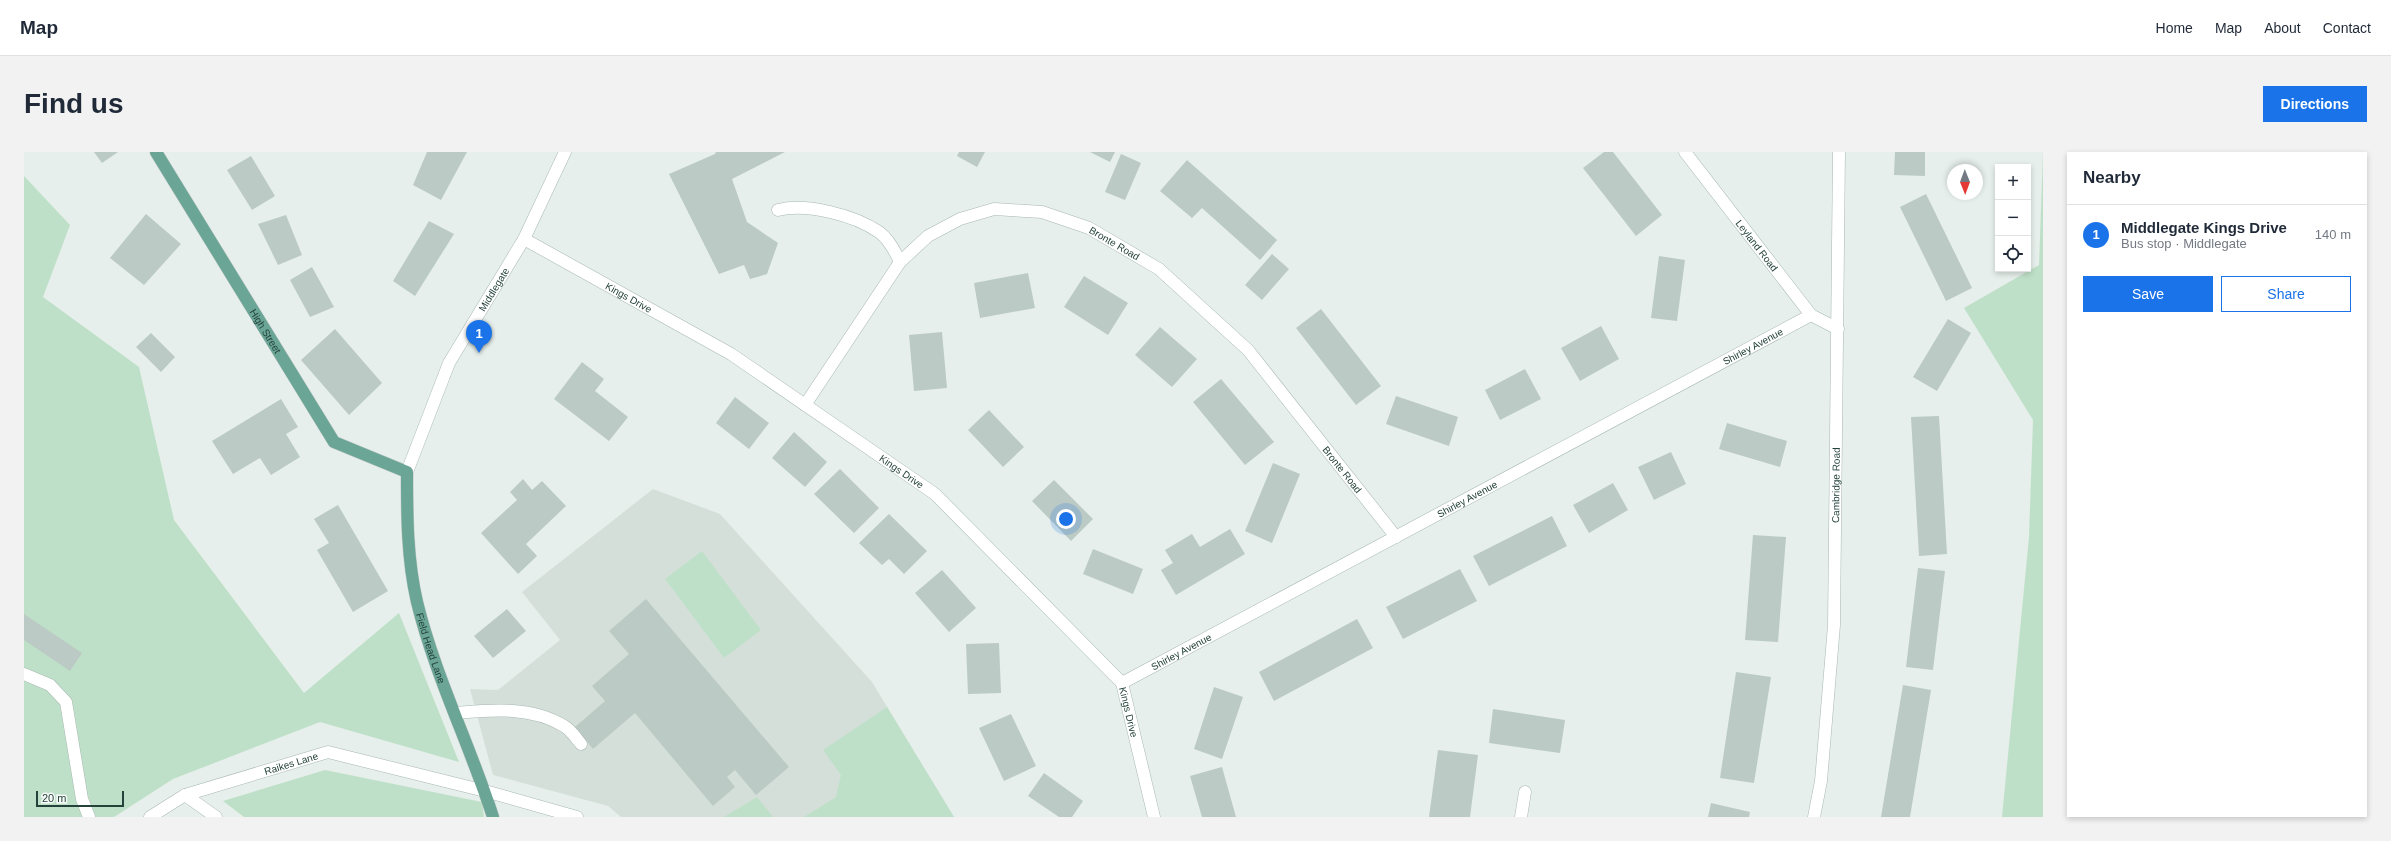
<!DOCTYPE html>
<meta charset="utf-8">
<style>
:root{--surface:#fff;--page:#f2f2f3;--text:#1f2937;--muted:#747a83;--line:#e0e1e3;--accent:#1a73e8}
body{margin:0;font-family:Arial,sans-serif;background:var(--page);color:var(--text)}
.controls{position:absolute;right:12px;top:12px;display:grid;overflow:hidden;border-radius:0px;box-shadow:0 2px 6px #0003}
.controls button{width:36px;height:36px;display:grid;place-items:center;padding:0;border:0;border-bottom:1px solid var(--line);background:var(--surface);color:var(--text);font:20px sans-serif}
.compass{position:absolute;left:1923px;top:12px;width:36px;height:36px;border-radius:50%;background:var(--surface);box-shadow:0 2px 6px #0003;rotate:179deg}
.scale{position:absolute;left:12px;bottom:10px;width:88px;box-sizing:border-box;padding-left:4px;border:2px solid #24423a;border-top:0;font-size:11px;line-height:14px;white-space:nowrap;color:#24423a;-webkit-text-stroke:3px #f7fbf9;paint-order:stroke}
.you{position:absolute;left:1042px;top:367px;width:14px;height:14px;margin:-10px;border:3px solid #fff;border-radius:50%;background:#1a73e8;box-shadow:0 0 0 6px #1a73e833}
.badge{display:grid;place-items:center;width:26px;height:26px;border-radius:50%;background:var(--accent);color:#fff;font-size:13px;font-weight:700}
.pin{position:absolute;translate:-50% -33px;filter:drop-shadow(0 1px 2px #0008)}
.pin::after{content:'';position:absolute;top:21px;width:14px;height:12px;background:inherit;clip-path:polygon(0 0,100% 0,50% 100%)}
.list{margin:0;padding:0;list-style:none}
h2{display:flex;justify-content:space-between;align-items:center;height:52px;margin:0;padding:0 16px;font-size:17px}
h2 small{font-size:13px;font-weight:400;color:var(--muted)}
.list li{display:grid;grid-template-columns:26px 1fr auto;gap:12px;align-items:center;box-sizing:border-box;height:60px;padding:0 16px;border-top:1px solid var(--line)}
.list b{display:block;font-size:15px;white-space:nowrap}
.list p{margin:0;font-size:13px;white-space:nowrap;color:var(--muted)}
.list em{font-size:13px;font-style:normal;color:var(--muted)}
.actions{display:flex;gap:8px;padding:12px 16px}
.actions a{flex:1;padding:9px 0;border:1px solid var(--accent);border-radius:0px;text-align:center;font-size:14px;color:var(--accent)}
.actions .main{background:var(--accent);color:#fff}
.icon{flex:none;width:22px;height:22px;fill:none;stroke:currentColor;stroke-width:2;stroke-linecap:round;stroke-linejoin:round}
.map{position:relative;flex:none;width:2019px;height:665px;overflow:hidden;border-radius:0px}
header{display:flex;align-items:center;gap:24px;box-sizing:border-box;height:56px;padding:0 20px;background:var(--surface);border-bottom:1px solid var(--line)}
header strong{font-size:19px}
nav{display:flex;gap:22px;margin-inline-start:auto;font-size:14px}
.intro{display:flex;align-items:center;justify-content:space-between;box-sizing:border-box;height:96px;padding:0 24px}
h1{margin:0;font-size:28px}
.button{padding:10px 18px;border-radius:0px;background:var(--accent);color:#fff;font-size:14px;font-weight:700}
main{display:flex;gap:24px;padding:0 24px}
aside{flex:1;background:var(--surface);border-radius:0px;box-shadow:0 2px 6px #0003}
.map>svg:first-child{display:block}
.built{fill:#d4dfda}
.green{fill:#bfe0c8}
.building{fill:#bbcac4}
.lines{fill:none;stroke-linecap:round;stroke-linejoin:round}
.minor-casing{stroke:#a8b8b2;stroke-width:13}
.major-casing{stroke:#c2cac8;stroke-width:13}
.minor{stroke:#fff;stroke-width:12}
.major{stroke:#6aa596;stroke-width:12}
.labels{text-anchor:middle;dominant-baseline:central;stroke-width:3;stroke-linejoin:round;paint-order:stroke}
.street-label{font-size:10px;fill:#24423a;stroke:#f7fbf9}
</style>
<header>
<strong>Map</strong>
<nav><a>Home</a><a>Map</a><a>About</a><a>Contact</a></nav>
</header>
<div class="intro"><h1>Find us</h1><a class="button">Directions</a></div>
<main>
<div class="map">
<svg width="2019" height="665" viewBox="0 0 2019 665">
<rect width="100%" height="100%" fill="#e6efeb"/>
<path class="built" d="M629,337L696,362L848,530L930,665H597L584,654L469,623L446,537L474,538L536,488L498,440Z"/>
<path class="green" d="M2019,0V665H1978L2005,385L2009,268L1940,156L2015,113Z
M0,24L46,73L19,145L115,215L150,368L280,541L375,461L435,610L296,570L149,627L90,665H0Z
M678,399L737,478L700,506L641,427Z
M863,555L930,665H780L812,645L817,623L799,598Z
M301,618L458,650L460,665H220L199,649Z
M733,645L749,665H700Z"/>
<path class="building" d="M70,0H94L78,11Z
M403,0H443L417,48L389,33Z
M692,0H761L708,27L723,70L754,91L743,122L726,127L720,113L695,122L645,22L691,2Z
M935,0H961L953,15L933,4Z
M1066,0H1091L1086,10Z
M1580,0H1589L1638,63L1612,84L1559,16Z
M1871,0H1901V24L1870,23Z
M1097,2L1117,11L1101,48L1081,40Z
M227,4L251,44L228,58L203,18Z
M1163,8L1253,88L1236,108L1178,56L1168,66L1136,39Z
M1902,42L1948,136L1922,149L1876,55Z
M122,62L157,92L120,133L86,106Z
M262,63L278,103L254,113L234,72Z
M405,69L430,82L391,144L369,129Z
M1248,102L1265,117L1238,148L1221,133Z
M1635,104L1661,108L1653,169L1627,166Z
M288,115L310,155L286,165L266,128Z
M1004,121L1011,156L956,166L950,131Z
M1060,124L1104,151L1084,183L1040,155Z
M1297,157L1357,234L1332,253L1272,176Z
M1924,167L1947,181L1913,239L1889,225Z
M1577,174L1595,207L1556,229L1537,196Z
M1136,175L1173,207L1148,235L1111,203Z
M311,177L358,231L325,263L277,208Z
M918,180L923,236L890,239L885,183Z
M127,181L151,205L137,220L112,195Z
M558,210L580,227L571,239L604,265L585,289L530,247Z
M1501,217L1517,247L1476,268L1461,238Z
M1197,227L1250,290L1221,313L1169,250Z
M1372,244L1434,265L1425,294L1362,272Z
M711,245L745,271L725,297L692,271Z
M257,247L274,275L262,282L276,305L247,323L236,306L209,322L188,289Z
M965,258L1000,295L979,315L944,278Z
M1915,264L1923,402L1895,404L1887,265Z
M1703,271L1763,289L1756,315L1695,297Z
M770,280L803,310L781,335L748,306Z
M1647,300L1662,332L1630,348L1614,315Z
M1249,311L1276,322L1248,391L1221,379Z
M816,317L855,356L830,381L790,342Z
M499,327L508,338L518,329L542,354L502,392L513,404L494,422L457,381L493,348L486,340Z
M1030,328L1069,367L1047,389L1008,349Z
M1589,331L1604,358L1565,381L1549,353Z
M314,353L364,439L329,460L293,398L305,391L290,367Z
M865,362L903,399L880,422L865,407L858,413L835,391Z
M1528,364L1543,394L1465,434L1449,404Z
M1206,377L1221,402L1152,443L1137,418L1149,411L1141,398L1168,382L1176,395Z
M1729,383L1762,385L1754,490L1721,488Z
M1069,397L1119,417L1109,442L1059,422Z
M1894,416L1921,419L1909,518L1882,515Z
M1436,417L1453,449L1379,487L1362,455Z
M918,418L952,456L925,480L891,441Z
M622,447L765,615L732,643L711,618L703,625L711,635L689,654L611,561L569,597L551,575L581,549L568,534L605,502L585,479Z
M483,457L502,479L469,506L450,484Z
M0,462L58,501L46,519L0,488Z
M1333,467L1349,496L1250,549L1235,520Z
M975,491L977,541L944,542L942,492Z
M1712,520L1747,525L1730,631L1696,626Z
M1879,533L1907,538L1886,665H1857Z
M1190,535L1219,545L1198,607L1170,597Z
M1469,557L1541,568L1536,601L1465,591Z
M987,562L1012,614L980,629L955,576Z
M1414,598L1454,603L1446,665H1405Z
M1198,615L1212,665H1178L1166,624Z
M1020,621L1059,649L1048,665H1035L1004,644Z
M1687,651L1726,660L1725,665H1684Z"/>
<g class="lines">
<defs>
<g id="minor">
<path id="s1" d="M1661,0L1787,163L1814,177"/>
<path d="M754,58C783,51 830,63 855,80C865,87 871,99 876,110"/>
<path id="s2" d="M500,87L707,202L911,342L1098,531L1130,665"/>
<path id="s3" d="M781,253L876,110L904,84L936,67L970,57L1018,60L1065,76L1135,117L1224,198L1372,385"/>
<path id="s4" d="M383,320L425,211L500,87L541,0"/>
<path d="M0,522L26,533L42,550L58,647L65,665"/>
<path id="s5" d="M1098,531L1787,163"/>
<path d="M431,561C468,558 507,554 540,574C547,578 552,586 557,592"/>
<path d="M161,643L192,665"/>
<path id="s6" d="M126,665L161,643L304,600L461,639L553,665"/>
<path d="M1497,665L1501,640"/>
<path id="s7" d="M1790,665L1797,629L1810,473L1815,0"/>
</g>
<g id="major">
<path id="s8" d="M132,0L310,290L383,320C383,363 383,407 393,450C411,524 446,593 469,665"/>
</g>
</defs>
<use href="#minor" class="minor-casing"/>
<use href="#major" class="major-casing"/>
<use href="#minor" class="minor"/>
<use href="#major" class="major"/>
</g>
<g class="labels">
<g class="street-label">
<text stroke="none"><textPath href="#s3" startOffset="409">Bronte Road</textPath></text>
<text stroke="none"><textPath href="#s1" startOffset="118">Leyland Road</textPath></text>
<text stroke="none"><textPath href="#s4" startOffset="203">Middlegate</textPath></text>
<text stroke="none"><textPath href="#s2" startOffset="120">Kings Drive</textPath></text>
<text stroke="none"><textPath href="#s8" startOffset="210">High Street</textPath></text>
<text stroke="none"><textPath href="#s5" startOffset="715">Shirley Avenue</textPath></text>
<text stroke="none"><textPath href="#s3" startOffset="733">Bronte Road</textPath></text>
<text stroke="none"><textPath href="#s2" startOffset="444">Kings Drive</textPath></text>
<text stroke="none"><textPath href="#s7" startOffset="333">Cambridge Road</textPath></text>
<text stroke="none"><textPath href="#s5" startOffset="391">Shirley Avenue</textPath></text>
<text stroke="none"><textPath href="#s8" startOffset="598">Field Head Lane</textPath></text>
<text stroke="none"><textPath href="#s5" startOffset="67">Shirley Avenue</textPath></text>
<text stroke="none"><textPath href="#s2" startOffset="780">Kings Drive</textPath></text>
<text stroke="none"><textPath href="#s6" startOffset="152">Raikes Lane</textPath></text>
</g>
</g>
</svg>
<div class="controls">
<button>+</button>
<button>−</button>
<button><svg class="icon" aria-label="locate" viewBox="0 0 24 24"><circle cx="12" cy="12" r="6"/><path d="M12 2v4M12 18v4M2 12h4M18 12h4"/></svg></button>
</div>
<svg class="compass" viewBox="-18 -18 36 36"><path d="M0-13l5 13h-10z" fill="#e53935"/><path d="M0 13l5-13h-10z" fill="#747a83"/></svg>
<div class="scale">20 m</div>
<div class="you"></div>
<div class="pin badge" style="left:455px;top:201px">1</div>
</div>
<aside>
<h2>Nearby<small></small></h2>
<ul class="list">
<li><span class="badge">1</span><div><b>Middlegate Kings Drive</b><p>Bus stop · Middlegate</p></div><em>140 m</em></li>
</ul>
<div class="actions"><a class="main">Save</a><a>Share</a></div>
</aside>
</main>
